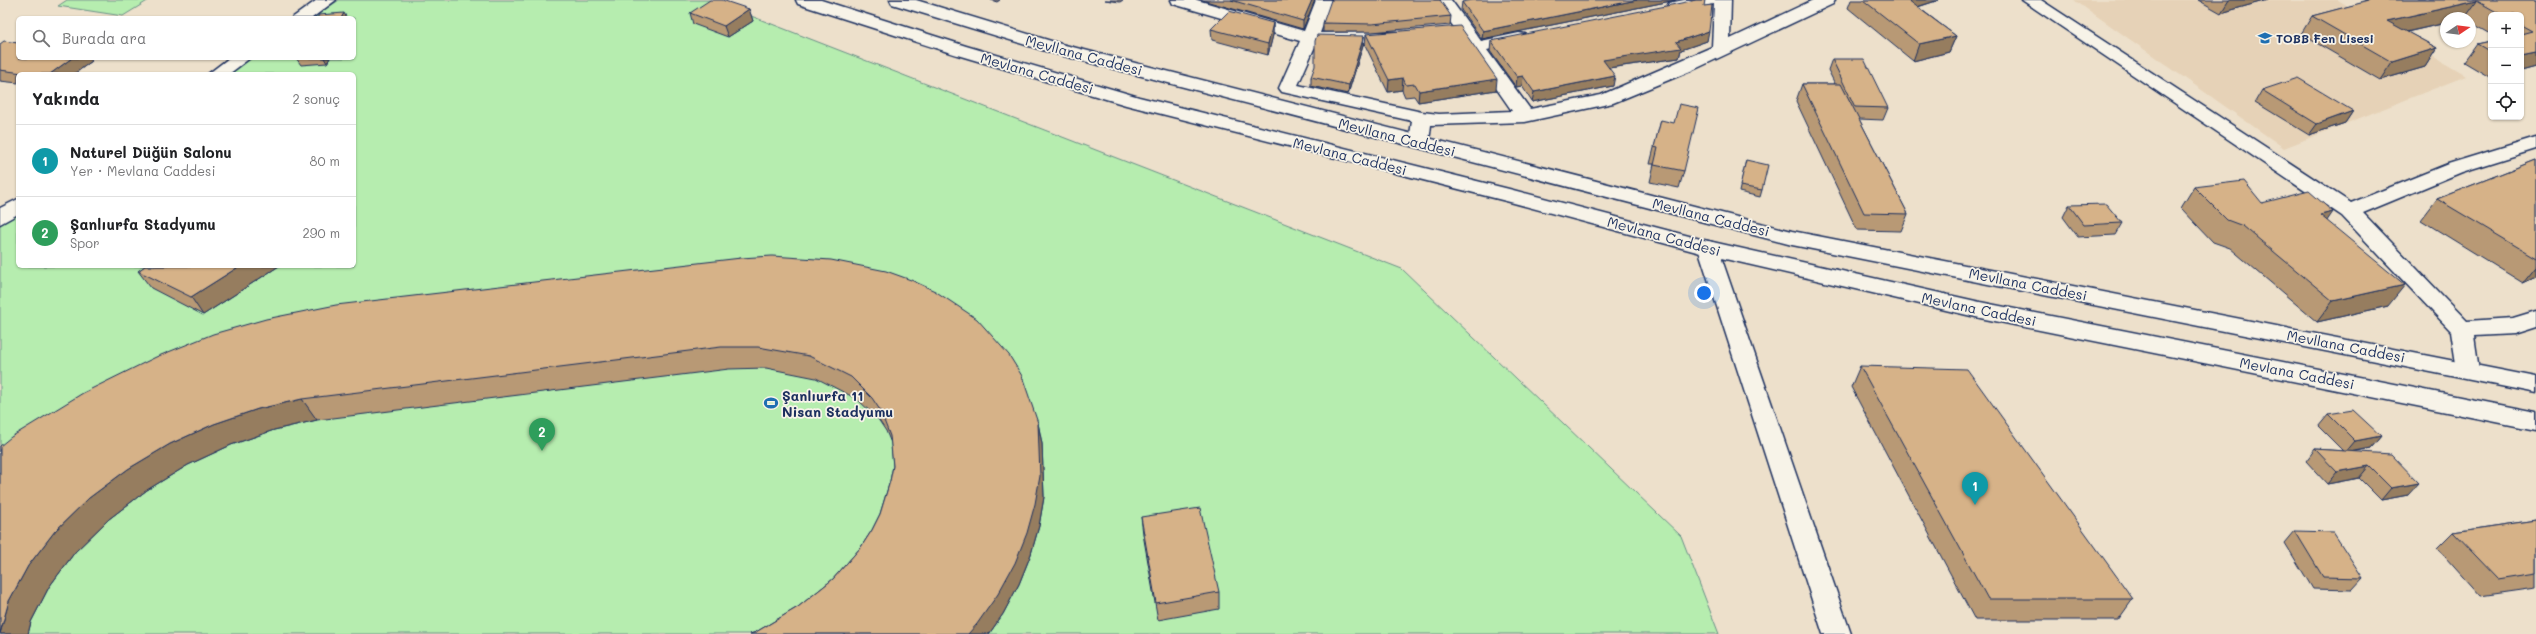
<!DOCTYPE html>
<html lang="tr">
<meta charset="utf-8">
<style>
:root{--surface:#fff;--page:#f2f2f2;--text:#202124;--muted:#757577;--line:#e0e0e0;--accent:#1f6fb2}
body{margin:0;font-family:Mali,sans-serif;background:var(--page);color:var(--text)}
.controls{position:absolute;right:12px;top:12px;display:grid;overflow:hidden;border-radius:6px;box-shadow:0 1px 3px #0004}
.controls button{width:36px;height:36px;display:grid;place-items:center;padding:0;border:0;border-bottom:1px solid var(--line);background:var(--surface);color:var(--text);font:20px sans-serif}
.compass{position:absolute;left:2440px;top:12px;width:36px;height:36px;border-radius:50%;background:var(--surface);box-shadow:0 1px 3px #0004;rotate:77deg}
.you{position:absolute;left:1704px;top:293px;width:14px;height:14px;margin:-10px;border:3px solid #fff;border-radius:50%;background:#1a73e8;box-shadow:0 0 0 6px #1a73e833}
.badge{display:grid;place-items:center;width:26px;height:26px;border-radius:50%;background:var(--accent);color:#fff;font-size:13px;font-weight:700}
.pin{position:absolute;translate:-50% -33px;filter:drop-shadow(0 1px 2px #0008)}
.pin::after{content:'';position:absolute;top:21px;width:14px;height:12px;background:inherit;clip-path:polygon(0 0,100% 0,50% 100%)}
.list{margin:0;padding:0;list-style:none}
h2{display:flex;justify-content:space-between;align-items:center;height:52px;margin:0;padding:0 16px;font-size:17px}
h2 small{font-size:13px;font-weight:400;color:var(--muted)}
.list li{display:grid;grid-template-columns:26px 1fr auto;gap:12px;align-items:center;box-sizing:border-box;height:72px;padding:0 16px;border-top:1px solid var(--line)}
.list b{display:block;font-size:15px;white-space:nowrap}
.list p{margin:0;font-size:13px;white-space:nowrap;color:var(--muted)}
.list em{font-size:13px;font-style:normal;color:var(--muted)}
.icon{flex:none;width:22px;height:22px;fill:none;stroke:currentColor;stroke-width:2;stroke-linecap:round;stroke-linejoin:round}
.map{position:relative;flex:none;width:2536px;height:634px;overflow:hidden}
.search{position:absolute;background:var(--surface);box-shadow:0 1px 3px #0004;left:16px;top:16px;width:340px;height:44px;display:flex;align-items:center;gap:10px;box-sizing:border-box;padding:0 14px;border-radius:6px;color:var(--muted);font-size:15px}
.panel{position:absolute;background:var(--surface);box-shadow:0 1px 3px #0004;left:16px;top:72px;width:340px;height:196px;border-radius:6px}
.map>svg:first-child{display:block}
.built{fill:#e6d2b7}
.green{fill:#b6edaf;stroke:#688e86}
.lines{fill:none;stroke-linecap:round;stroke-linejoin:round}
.street-casing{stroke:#1b2f5e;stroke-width:3}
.secondary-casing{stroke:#1b2f5e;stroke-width:3}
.street{fill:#f7f3e8;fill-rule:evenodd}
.secondary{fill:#f7f3e8;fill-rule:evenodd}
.wall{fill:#b89975;stroke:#1b2f5e}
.shaded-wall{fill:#967d5f;stroke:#1b2f5e}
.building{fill:#d6b288;stroke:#1b2f5e}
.labels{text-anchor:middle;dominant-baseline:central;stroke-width:3.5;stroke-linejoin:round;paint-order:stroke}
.far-poi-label{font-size:12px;font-weight:bold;fill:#1b2f5e;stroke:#f7f3e8;text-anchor:start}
.street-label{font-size:14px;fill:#1b2f5e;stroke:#f7f3e8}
.poi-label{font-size:14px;font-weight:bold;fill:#1b2f5e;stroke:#f7f3e8;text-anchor:start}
</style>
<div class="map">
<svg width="2536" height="634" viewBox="0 0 2536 634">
<rect width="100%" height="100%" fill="#ede0cb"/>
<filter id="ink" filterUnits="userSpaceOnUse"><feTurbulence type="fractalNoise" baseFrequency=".025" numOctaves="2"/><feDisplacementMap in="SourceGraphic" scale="8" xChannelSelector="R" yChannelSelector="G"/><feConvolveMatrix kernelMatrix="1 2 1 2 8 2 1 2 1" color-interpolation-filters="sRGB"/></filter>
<g filter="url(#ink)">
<path class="built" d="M2074,0H2338L2466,76L2284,148Z"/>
<path class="green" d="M67,0H149L123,16L58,6Z
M339,0H710L1402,269L1681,536L1719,634H0V221L18,210V266H354V74H226L250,58H354V18H312Z"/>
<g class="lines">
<defs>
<path id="street" d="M1171,0H1197L1304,31L1316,0H1332L1320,33L1395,32L1401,33L1404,37L1401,41L1395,42L1339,45L1316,44L1298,85L1422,112L1439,114L1512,111L1435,0H1451L1481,41L1519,33L1525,34L1528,38L1525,42L1487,50L1530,109L1601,95L1712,47L1714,4L1675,12L1669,11L1667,7L1669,3L1684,0H1731L1730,39L1813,0H1835L1833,4L1693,70L1613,103L1525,122L1431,125L1429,142L1426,146H1412L1409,142L1412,121L1282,92L1279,88L1300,41L1173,4Z
M2022,0H2041L2351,203L2448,164L2536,137V149L2462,172L2363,213L2467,321L2513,318L2536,311V327L2514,334L2474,336L2479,370L2476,376L2468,378L2460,376L2457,370L2451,331L2342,216Z
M1708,241L1715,243L1718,248L1851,634H1823L1698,248L1701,243Z"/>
<path id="secondary" d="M317,0H336L312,18H292Z
M796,0H821L966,46L1139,97L1513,190L1708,241L1980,302L2536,412V430L1980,318L1708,255L1510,202L1126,105L954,54L798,4Z
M890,0H916L1061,44L1792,231L2536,377V393L1792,245L1049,52L892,4Z
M229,58H250L229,74H208Z
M18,199V214L0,224V208Z"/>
</defs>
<use href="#street" class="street-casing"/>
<use href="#secondary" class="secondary-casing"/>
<use href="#street" class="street"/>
<use href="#secondary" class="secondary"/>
</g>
<path class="wall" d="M991,0H1000L997,2Z
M1105,0H1123L1120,2Z
M1202,0H1315L1303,29Z
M1676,0L1482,39L1461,10L1462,2Z
M1851,0H1939L1918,7L1956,36L1949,52L1913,61L1848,8Z
M2198,0H2267L2221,13Z
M2363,0H2536V67L2521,71V15H2491V34L2470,22V18H2446V23L2407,32L2437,48L2425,67L2380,80L2301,34L2312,16L2366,2Z
M1704,6L1707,41L1681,50L1679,58L1609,68L1613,86L1532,102L1522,86L1516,87L1490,51L1491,41Z
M749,9L753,21L728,37L693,24L690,13Z
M1451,16L1450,25L1372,32H1323V23Z
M1273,23V35L1268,55L1212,40L1211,29Z
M1366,34L1496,90L1418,102L1414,96L1405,97L1402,90L1388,92L1365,45Z
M1364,36L1363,45L1348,94L1311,86V77Z
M2491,41V78L2464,62L2477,44Z
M0,44L18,58H89L92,61L74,74H18V83L0,81Z
M296,58H330L327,63L301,65Z
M1832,59L1888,108L1883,120L1859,119L1908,214L1901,231L1857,230L1796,101L1802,84H1835L1828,70Z
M2262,90L2353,111L2345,123L2309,135L2255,102Z
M1661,120L1684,171L1679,188L1650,182L1654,164H1650Z
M1746,160L1762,190L1760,197L1739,192Z
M2536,160V277L2523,283L2421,220L2437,199Z
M2194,187L2262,203L2327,221L2388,306L2317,322L2230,248L2213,242L2181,208Z
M2069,205L2122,223L2115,235L2078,237L2063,217Z
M741,258L1038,423L1042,444L1044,497L1039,526L1031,554L1019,584L1003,614L989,634H750L756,632L798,607L833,579L861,547L872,530L880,514L890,481L893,466L891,443L886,431L878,419L857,399L816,378L766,368L729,369L317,420L274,430L231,445L188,465L147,490L109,519L75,552L49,587L31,622L28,634H0V446Z
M145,266H279L203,315L151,288L138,271Z
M1860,366L2133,599L2118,620H1975L1851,387Z
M2328,414L2381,436L2371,448L2353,452L2408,495L2381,500L2359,478L2327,484L2306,461L2315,449L2343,451L2318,426Z
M1141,517L1219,592V609L1158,620L1143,534Z
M2536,520V588L2480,596L2437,548L2453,532Z
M2295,531L2363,578L2352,590L2313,589L2285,543Z"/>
<path class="shaded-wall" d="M1312,0H1315L1303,29V21Z
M1637,0H1676L1482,39L1483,31Z
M1911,0H1939L1907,10Z
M2229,0H2267L2221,13Z
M2477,1L2465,18H2446V23L2375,39L2387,21Z
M749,9L753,21L728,37L724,26Z
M344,13L347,18H341Z
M1273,23V35L1268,55V44Z
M1709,31L1707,41L1681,50L1679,58L1601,69L1603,60L1676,42Z
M1364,36L1363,45L1348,94L1349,85Z
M1956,36L1949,52L1913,61L1919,44Z
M2437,48L2425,67L2380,80L2392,62Z
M2536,53V67L2521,71V56Z
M72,58H89L92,61L74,74H50Z
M324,58H330L327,63Z
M1523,76L1522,86L1516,87L1517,77Z
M1615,76L1613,86L1532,102L1534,92Z
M1403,78L1402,90L1388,92L1389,80Z
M1497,79L1496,90L1418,102L1419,91Z
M2353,111L2345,123L2309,135L2317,124Z
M2333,212L2318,234L2320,215Z
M240,266H279L203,315L191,297Z
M2536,267V277L2523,283Z
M2405,285L2388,306L2317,322L2333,301Z
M302,399L317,420L274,430L231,445L188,465L147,490L109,519L75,552L49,587L31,622L28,634H0L9,601L28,566L55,531L89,498L128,469L170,444L214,424L258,409Z
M1038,423L1042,444L1044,497L1039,526L1031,554L1019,584L1003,614L989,634H968Z
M2381,436L2371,448L2345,453L2355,441Z
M2369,466L2359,478L2327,484L2337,472Z
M2419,483L2408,495L2381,500L2391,488Z"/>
<path class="building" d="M710,0H722L749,9L724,26L690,13Z
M1231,0H1312L1303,21Z
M1331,0H1440L1451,16L1372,24L1323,23Z
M1473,0H1637L1483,31L1462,2Z
M1696,0H1705L1704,6L1712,5L1709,31L1676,42L1681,48L1603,60L1615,76L1534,92L1523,76L1517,77L1491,41Z
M1863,0H1908L1956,36L1919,44Z
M2372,0H2536V53L2521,56V34L2532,31L2521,25V15H2502L2477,1L2387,21L2437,48L2392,62L2312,16Z
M1229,11L1273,23L1268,44L1211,29Z
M344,13L341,18H317L319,15Z
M1460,26L1497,79L1419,91L1415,84L1406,85L1403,78L1389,80L1366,34Z
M1317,35L1364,36L1349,85L1311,77L1315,66V41Z
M4,41L18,43V58H72L50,74H30L0,70V44Z
M2491,41V52L2477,44Z
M1832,59H1864L1888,108L1855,107Z
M2298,78L2353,111L2317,124L2262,90Z
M1802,84H1841L1908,214L1864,213Z
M1679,104L1699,108L1684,171L1654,165L1658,148L1654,147L1661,120L1674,123Z
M1746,160L1768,165L1762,190L1740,186Z
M2536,160V258L2437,199Z
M2244,181L2262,203L2309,191L2333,212L2320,215L2405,285L2333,301L2243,226L2227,220L2194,187Z
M2106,204L2122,223L2084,225L2069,205Z
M772,256L831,260L886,271L911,280L935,291L977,319L1009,355L1022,376L1038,423L1040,476L1035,504L1027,533L1015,563L998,594L977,624L968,634H750L756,632L798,607L833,579L861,547L872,530L880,514L890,481L893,466L890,436L880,410L872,398L851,377L809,356L758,347H721L302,399L258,409L214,424L170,444L128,469L89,498L55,531L28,566L9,601L0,633V446L11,437L83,393L156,357L213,334L266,319L336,305L741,258Z
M145,266H240L191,297L138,271Z
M1860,366L1967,369L2133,599H1988Z
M2353,410L2381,436L2355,441L2328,414Z
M2315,449L2391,454L2419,483L2391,488L2369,466L2337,472Z
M1200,508L1219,592L1156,603L1141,517Z
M2536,520V573L2498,579L2453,532Z
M2295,531L2333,532L2363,578L2323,577Z"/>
</g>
<defs>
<symbol id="school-bare" viewBox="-9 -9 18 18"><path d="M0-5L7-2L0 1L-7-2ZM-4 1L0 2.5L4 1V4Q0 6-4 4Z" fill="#1f6fb2" stroke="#f7f3e8" stroke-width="2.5" paint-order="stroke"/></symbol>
<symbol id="stadium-bare" viewBox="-9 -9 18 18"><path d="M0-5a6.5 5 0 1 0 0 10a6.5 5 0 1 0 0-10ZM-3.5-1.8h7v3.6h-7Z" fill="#1f6fb2" stroke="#f7f3e8" stroke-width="2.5" paint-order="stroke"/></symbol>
</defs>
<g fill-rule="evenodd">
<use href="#school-bare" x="2255" y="28" width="20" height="20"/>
<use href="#stadium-bare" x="761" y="393" width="20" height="20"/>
</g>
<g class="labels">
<g class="far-poi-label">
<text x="2276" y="38">TOBB Fen Lisesi</text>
</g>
<g class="street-label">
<text transform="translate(1084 55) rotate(15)">Mevllana Caddesi</text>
<text transform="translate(1037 73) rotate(16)">Mevlana Caddesi</text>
<text transform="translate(1397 137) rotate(14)">Mevllana Caddesi</text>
<text transform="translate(1350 156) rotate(14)">Mevlana Caddesi</text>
<text transform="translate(1711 217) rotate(14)">Mevllana Caddesi</text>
<text transform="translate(1664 236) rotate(15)">Mevlana Caddesi</text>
<text transform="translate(2028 284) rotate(11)">Mevllana Caddesi</text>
<text transform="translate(1979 309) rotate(12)">Mevlana Caddesi</text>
<text transform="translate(2346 346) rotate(11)">Mevllana Caddesi</text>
<text transform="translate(2297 373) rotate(11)">Mevlana Caddesi</text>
</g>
<g class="poi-label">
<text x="782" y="395">Şanlıurfa 11<tspan x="782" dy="16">Nisan Stadyumu</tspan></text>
</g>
</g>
</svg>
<div class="controls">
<button>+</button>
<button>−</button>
<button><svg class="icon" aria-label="locate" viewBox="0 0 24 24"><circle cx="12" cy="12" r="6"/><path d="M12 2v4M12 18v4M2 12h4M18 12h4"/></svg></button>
</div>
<svg class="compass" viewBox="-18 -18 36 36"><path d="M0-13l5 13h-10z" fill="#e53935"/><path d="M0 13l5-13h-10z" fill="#757577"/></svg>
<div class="you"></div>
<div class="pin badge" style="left:1975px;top:505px;background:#0f9aa8">1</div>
<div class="pin badge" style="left:542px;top:451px;background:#2e9e5b">2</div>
<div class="search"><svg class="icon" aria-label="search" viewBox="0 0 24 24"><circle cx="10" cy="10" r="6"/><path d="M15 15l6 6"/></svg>Burada ara</div>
<section class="panel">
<h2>Yakında<small>2 sonuç</small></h2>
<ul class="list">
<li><span class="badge" style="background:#0f9aa8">1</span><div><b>Naturel Düğün Salonu</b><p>Yer · Mevlana Caddesi</p></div><em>80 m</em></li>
<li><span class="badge" style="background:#2e9e5b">2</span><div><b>Şanlıurfa Stadyumu</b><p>Spor</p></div><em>290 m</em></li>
</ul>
</section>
</div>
